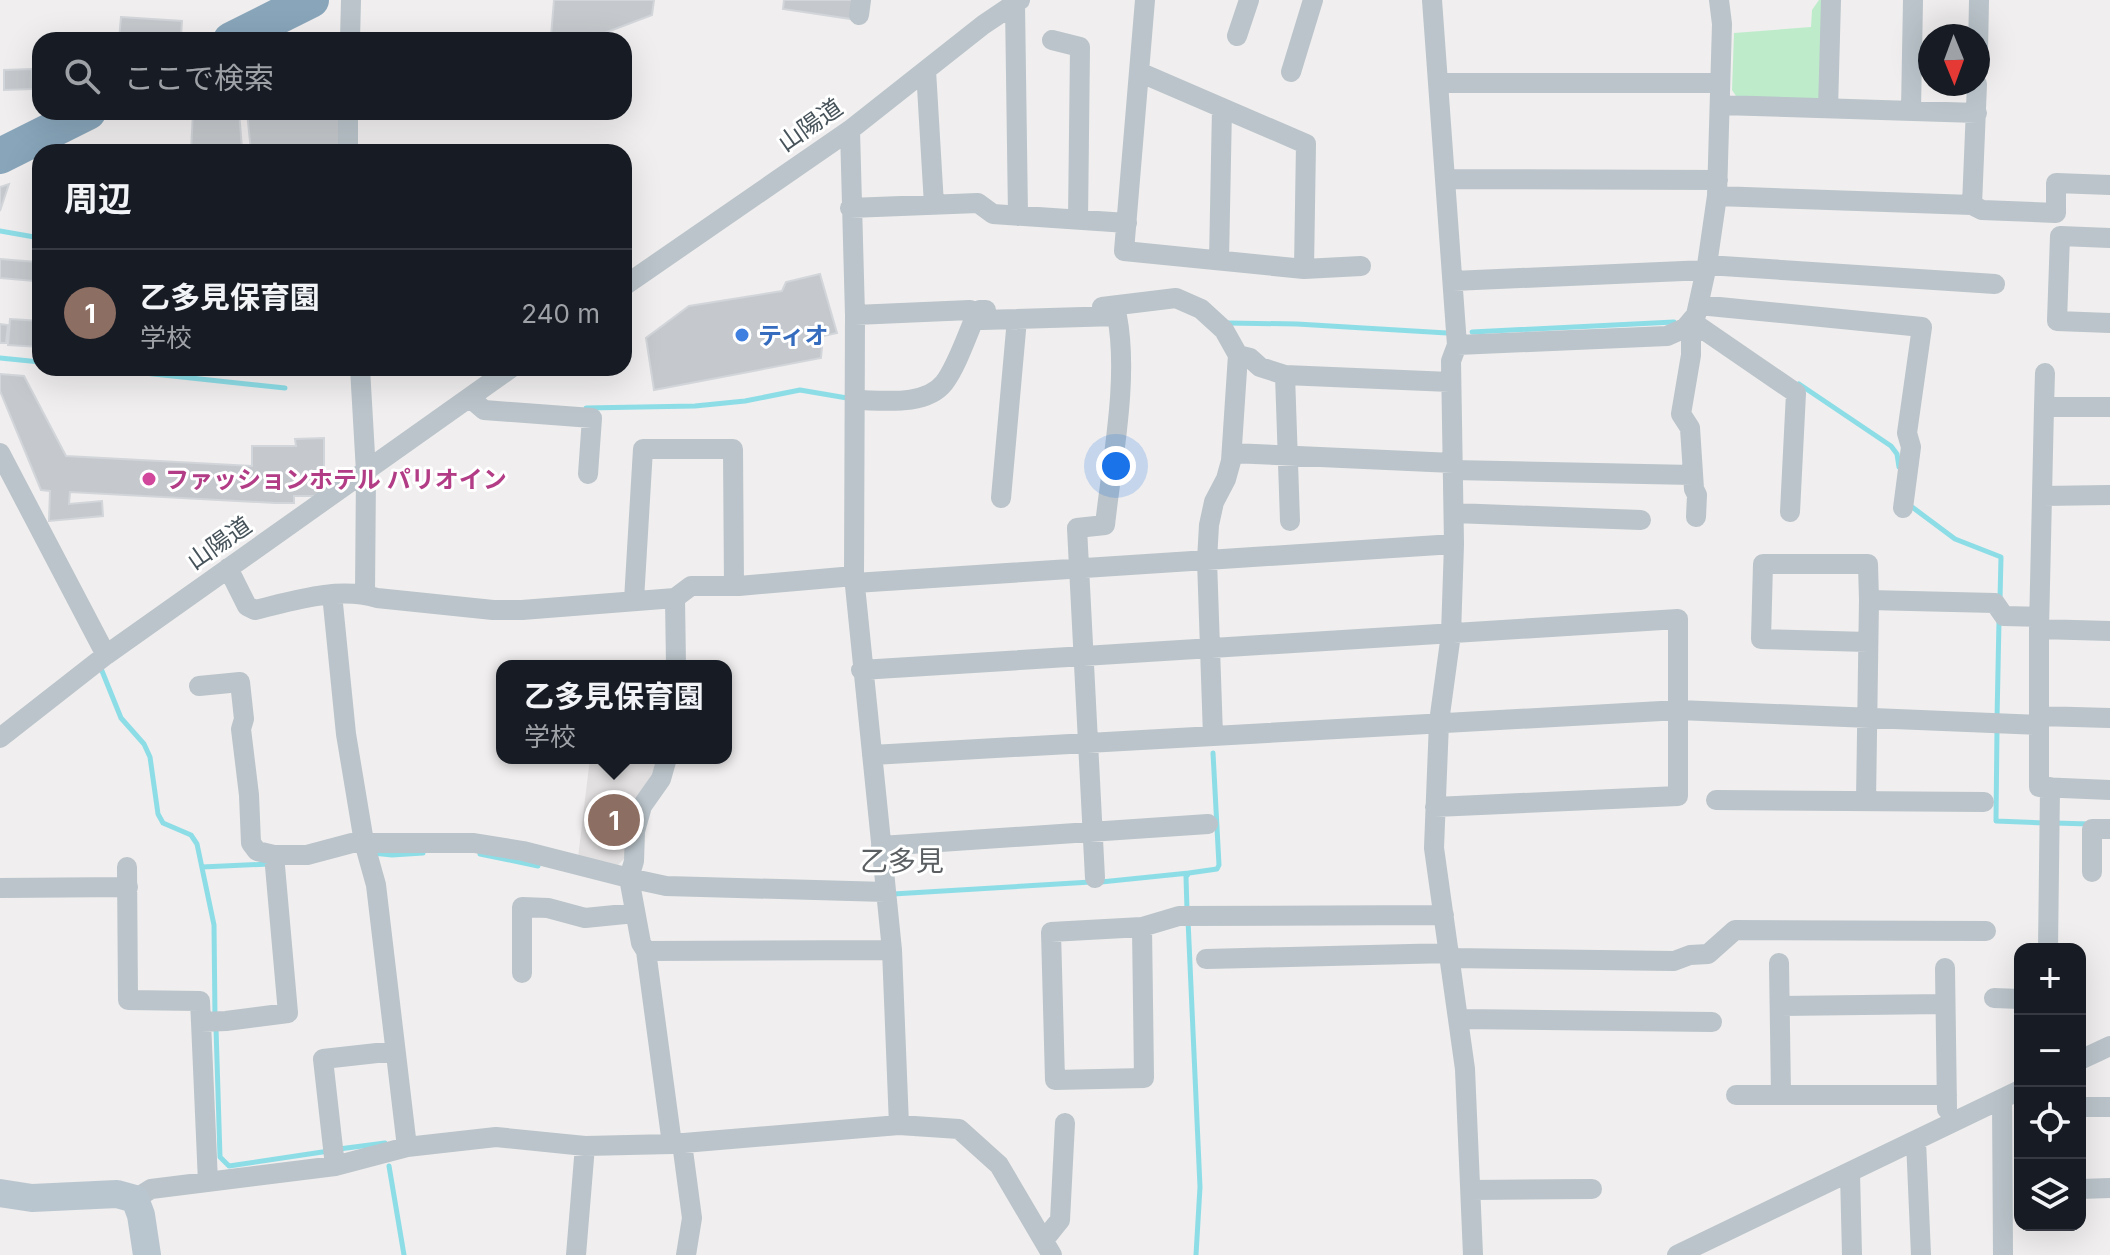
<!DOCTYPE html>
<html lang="ja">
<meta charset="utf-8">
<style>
:root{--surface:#171b24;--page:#242831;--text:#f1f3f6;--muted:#9ea1a6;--line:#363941;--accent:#d93025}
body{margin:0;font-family:Inter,"Noto Sans JP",sans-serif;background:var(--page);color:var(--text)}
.controls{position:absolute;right:24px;bottom:24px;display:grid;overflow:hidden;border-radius:16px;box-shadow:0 8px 32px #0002}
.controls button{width:72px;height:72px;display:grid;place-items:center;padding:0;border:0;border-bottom:2px solid var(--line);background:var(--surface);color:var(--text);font:40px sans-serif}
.compass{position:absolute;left:1918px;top:24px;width:72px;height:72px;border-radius:50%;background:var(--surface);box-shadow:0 8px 32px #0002;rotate:179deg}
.you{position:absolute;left:1116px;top:466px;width:28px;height:28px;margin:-20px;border:6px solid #fff;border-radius:50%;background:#1a73e8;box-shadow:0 0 0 12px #1a73e833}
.badge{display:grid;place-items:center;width:52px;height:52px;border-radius:50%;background:var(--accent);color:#fff;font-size:26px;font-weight:700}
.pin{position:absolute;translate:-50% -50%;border:4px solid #fff;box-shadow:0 2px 8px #0006}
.popup{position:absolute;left:496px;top:660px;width:236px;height:104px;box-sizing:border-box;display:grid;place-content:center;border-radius:16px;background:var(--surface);filter:drop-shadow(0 2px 6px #0005);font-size:26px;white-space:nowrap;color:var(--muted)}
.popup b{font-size:30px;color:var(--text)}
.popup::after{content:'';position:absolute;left:50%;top:100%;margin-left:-16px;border:16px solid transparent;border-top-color:var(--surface)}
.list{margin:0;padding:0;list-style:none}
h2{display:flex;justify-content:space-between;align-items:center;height:104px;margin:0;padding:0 32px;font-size:34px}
h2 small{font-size:26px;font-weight:400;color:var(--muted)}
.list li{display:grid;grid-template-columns:52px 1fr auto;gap:24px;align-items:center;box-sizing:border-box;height:128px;padding:0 32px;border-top:2px solid var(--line)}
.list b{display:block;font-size:30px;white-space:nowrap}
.list p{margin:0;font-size:26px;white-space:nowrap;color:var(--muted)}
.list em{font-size:26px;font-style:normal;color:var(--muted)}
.icon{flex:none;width:44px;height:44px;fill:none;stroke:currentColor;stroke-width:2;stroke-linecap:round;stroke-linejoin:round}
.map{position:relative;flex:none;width:2110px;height:1255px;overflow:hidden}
.search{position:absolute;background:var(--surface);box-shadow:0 8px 32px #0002;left:32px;top:32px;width:600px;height:88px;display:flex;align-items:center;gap:20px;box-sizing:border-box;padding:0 28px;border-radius:24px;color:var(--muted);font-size:30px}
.panel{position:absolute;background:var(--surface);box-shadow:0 8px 32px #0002;left:32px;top:144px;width:600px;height:232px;border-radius:24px}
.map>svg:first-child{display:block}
.education{fill:#e1dfdf}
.green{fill:#beeccb}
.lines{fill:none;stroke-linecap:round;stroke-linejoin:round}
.stream{stroke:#8ddde7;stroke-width:5}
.building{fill:#c5c9cd;stroke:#d2d5d9;stroke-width:2}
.street{stroke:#bac4ca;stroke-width:20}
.secondary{stroke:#bac6cf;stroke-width:28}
.highway{stroke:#88a5ba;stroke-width:36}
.shop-dot{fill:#3f7fe0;stroke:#fff;stroke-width:3}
.hotel-dot{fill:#d1479c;stroke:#fff;stroke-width:3}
.labels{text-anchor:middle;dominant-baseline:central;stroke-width:6;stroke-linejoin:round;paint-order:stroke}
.street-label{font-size:24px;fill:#47535a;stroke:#fff}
.shop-label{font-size:24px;font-weight:bold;fill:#366cbe;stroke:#fff;text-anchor:start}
.hotel-label{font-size:24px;font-weight:bold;fill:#b23c85;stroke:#fff;text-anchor:start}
.quarter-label{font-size:28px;fill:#5b5f62;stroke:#fff}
</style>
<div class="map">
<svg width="2110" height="1255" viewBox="0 0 2110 1255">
<rect width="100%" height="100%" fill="#f0eeee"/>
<path class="education" d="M590,758H657L627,856L618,865L578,858Z"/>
<path class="green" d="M1819,0H1825L1823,102L1736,96L1732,90L1734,33L1811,27L1812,10Z"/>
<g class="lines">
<path class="stream" d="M0,231L40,238
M1228,323L1297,324L1447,333
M1472,332L1674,322
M0,358L40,362
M98,368L285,388
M1799,384L1891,446L1897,454L1899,467
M586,408L695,406L745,401L800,390L847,398
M1908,504L1955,539L2001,557L2000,599
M100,666L121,718L144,744L150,757L158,814L163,823L191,835L197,844L214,925L215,1018
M1997,719L1999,621
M1997,729L1996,821L2045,823
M2055,823L2089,824
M373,853L392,855L423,853
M480,854L538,866
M202,867L269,864
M1101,882L1189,873
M893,894L1091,882
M1187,910L1186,877L1189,873L1217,869L1219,865L1213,753
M1188,920L1200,1187L1196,1255
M216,1028L220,1157L229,1166L329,1151
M339,1149L385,1143
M389,1166L404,1255"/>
</g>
<path class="building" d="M554,0H654L652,15L586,40H444L445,33L527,40L528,33L551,36Z
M784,0H854L851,19L783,9Z
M121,17L182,21L181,36L164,35V40H119Z
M32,69L33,89L4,90V70Z
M193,112H239L242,148L191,152Z
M247,112H341V152L251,151Z
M9,184L0,211V187Z
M0,259L36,262L34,281L0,278Z
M820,274L837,333L823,336L821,358L654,390L646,338L689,306L782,291L786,282Z
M10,319L40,321V347L8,345Z
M0,324L8,325L6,343H0Z
M0,374L24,376L66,456L252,466V446H296L295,439L324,438V496H294V503H275L70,492L69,504L102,501L103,516L49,521L50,491L41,490L0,391Z"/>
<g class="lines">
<path class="street" d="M1145,0L1124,251L1304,269L1361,266
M1432,0L1457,345L1451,361L1454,544L1451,634L1439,722L1434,848L1465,1069L1473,1255
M1015,4L1018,216
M859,15L861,0
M1237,36L1249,0
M350,40L351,0
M1052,40L1080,47L1078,220
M1978,51L1979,0
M926,70L934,205
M1139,72L1306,144L1304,269
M1291,72L1313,0
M1439,83H1720
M1721,105L1977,113
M1828,109L1831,0
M1911,110L1913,0
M850,130L855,315L854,576L892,950L899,1125
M348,152V112
M1446,179L1718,180
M1717,196L1972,205L1977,84
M1972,205L1982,210L2056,213V183L2110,185
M850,208L978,203L993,214L1127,223
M2110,238L2060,236L2057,321L2110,323
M1219,261L1222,108
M1707,265L1995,284
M1453,281L1706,270
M624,286L850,130L983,25L1020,0
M1699,305L1922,327L1907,433L1911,447L1903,508
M1102,307L1176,298L1201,309L1224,330L1238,355L1231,461L1226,479L1214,502L1209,525L1207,560L1213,736
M855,315L970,310L982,320L1117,316C1129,379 1112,460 1105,525L1077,528L1095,878
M1457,345L1667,336L1685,328L1696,315L1707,265L1717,196L1722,24L1719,0
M1238,355L1250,358L1260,367L1285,375
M360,368L366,472L365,594
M470,398L484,410L592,418L588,474
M855,400C881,400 925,407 944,383C957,366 967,335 976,315L980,310H986
M2044,407L2045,373
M2110,407H2044L2039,629V787L2110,790
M0,453L106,655
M1232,453L1453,463
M1453,470L1693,475
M2042,496L2110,495
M1001,498L1017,319
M1454,513L1641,520
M1696,517L1697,495L1694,489L1690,428L1681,414L1691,355V321L1796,393L1790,512
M1290,521L1285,375L1450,382
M228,568L247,606L255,610C293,601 338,586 377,598L493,610H522L675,598L691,586H739L854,576
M855,583L1454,544
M332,594L346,734L364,842L376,885L407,1147
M675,598L676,666
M634,600L643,449H733L734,586
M2039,629L2110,631
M1868,642L1761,639L1763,564H1868L1869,600L1995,603L2004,616L2039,617
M861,670L1678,619V796L1435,807
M199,686L240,682L244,719L241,729L249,795L251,843L257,851L274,855H307L352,843H474L523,851L629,878L634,861L635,831L642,806L661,779L667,758
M2039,716L2110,718
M0,738L106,655L511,368
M872,755L1679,710L2039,725
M1716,800L1984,802
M1866,801L1869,600
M881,846L1208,824
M127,867L128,1000L200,1001L201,1022
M2092,872V829H2110
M0,888L128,887
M1142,927L1144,1078L1055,1080L1051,932L1142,927L1179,916L1444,915
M2048,949L2050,787
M646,951L892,950
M1451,958L1674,961L1690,955L1708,954L1735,930L1986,931
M1206,959L1450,953
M1779,963L1781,1095
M1945,968L1947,1109
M522,973V907L548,908L585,918L635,913
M1994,998L2020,999
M1780,1006L1945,1004
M1460,1019L1712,1022
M2080,1060L2110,1046
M1736,1095H1947
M2002,1099L2003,1255
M2080,1107H2110
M1916,1141L1921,1255
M682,1143L692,1218L686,1255
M672,1144L646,951L641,943L629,878L666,886L886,892
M335,1166L323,1059L395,1051
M1850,1173L1852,1255
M208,1182L201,1022L226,1021L288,1013L274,855
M2080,1189L2110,1188
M1471,1190L1592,1189
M135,1199L151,1189L335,1166L407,1147L496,1137L585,1146L672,1144L899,1125L959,1129L999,1165L1052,1255
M1044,1240L1060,1220L1065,1123
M576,1255L585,1146
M1677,1255L2020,1090"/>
<path class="secondary" d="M0,1193L32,1198L117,1194L135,1199L141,1215L147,1255"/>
<path class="highway" d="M231,40L311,0
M0,156L88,112"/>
</g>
<circle class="shop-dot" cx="742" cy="335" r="8"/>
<circle class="hotel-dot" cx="149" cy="479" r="8"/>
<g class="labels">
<g class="street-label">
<text transform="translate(810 125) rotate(-35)">山陽道</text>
<text transform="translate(219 543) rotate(-35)">山陽道</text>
</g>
<g class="shop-label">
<text x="758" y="335">ティオ</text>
</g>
<g class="hotel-label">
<text x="165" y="479">ファッションホテル パリオイン</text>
</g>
<g class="quarter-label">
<text x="902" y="861">乙多見</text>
</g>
</g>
</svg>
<div class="controls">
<button>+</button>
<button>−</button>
<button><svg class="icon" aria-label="locate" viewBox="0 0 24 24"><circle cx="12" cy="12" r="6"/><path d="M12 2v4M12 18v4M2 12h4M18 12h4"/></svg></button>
<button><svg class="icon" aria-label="layers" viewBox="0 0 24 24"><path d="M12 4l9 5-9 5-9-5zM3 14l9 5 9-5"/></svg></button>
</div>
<svg class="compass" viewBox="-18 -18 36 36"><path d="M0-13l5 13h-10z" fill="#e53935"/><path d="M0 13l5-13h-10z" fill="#9ea1a6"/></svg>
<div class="you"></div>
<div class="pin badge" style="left:614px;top:820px;background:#8d6e63">1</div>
<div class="popup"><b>乙多見保育園</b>学校</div>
<div class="search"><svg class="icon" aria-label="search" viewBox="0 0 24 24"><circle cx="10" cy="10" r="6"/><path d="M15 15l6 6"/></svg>ここで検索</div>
<section class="panel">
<h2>周辺<small></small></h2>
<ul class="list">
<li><span class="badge" style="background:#8d6e63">1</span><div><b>乙多見保育園</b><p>学校</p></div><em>240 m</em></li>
</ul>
</section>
</div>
